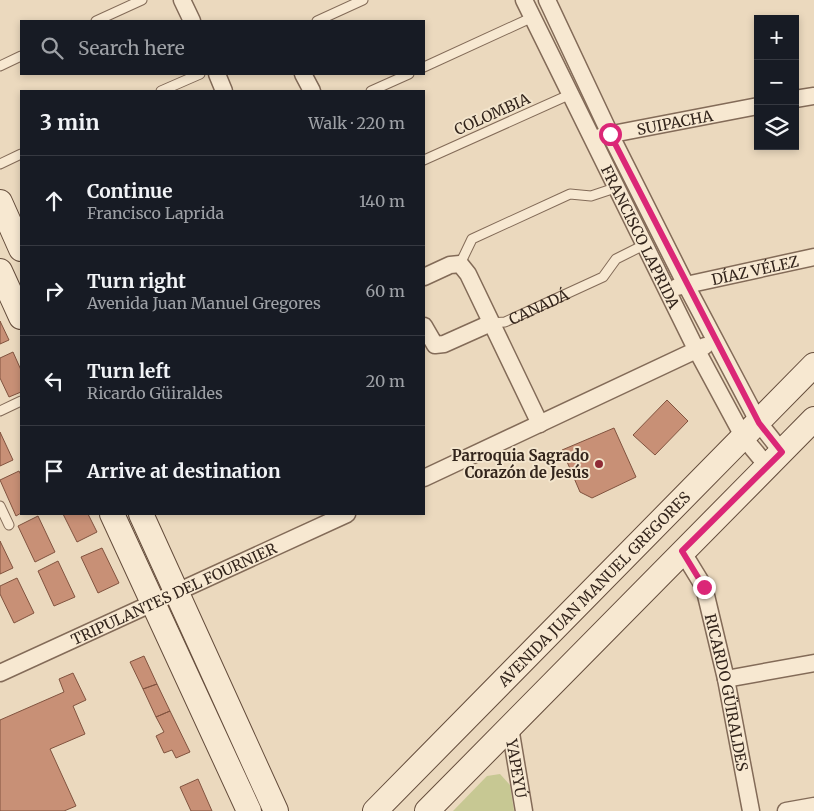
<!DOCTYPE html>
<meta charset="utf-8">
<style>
:root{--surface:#171b24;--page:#20242c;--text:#f1f3f6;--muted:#9ea1a6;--line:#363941}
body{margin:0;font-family:Merriweather,serif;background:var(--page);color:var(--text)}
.controls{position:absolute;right:15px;top:15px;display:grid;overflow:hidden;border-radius:0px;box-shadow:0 2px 8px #0003}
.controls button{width:45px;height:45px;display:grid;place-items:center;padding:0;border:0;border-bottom:1px solid var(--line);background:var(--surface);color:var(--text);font:25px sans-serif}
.stop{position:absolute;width:15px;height:15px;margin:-11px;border:4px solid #db2777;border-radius:50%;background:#fff}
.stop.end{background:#db2777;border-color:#fff;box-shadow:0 1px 5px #0008}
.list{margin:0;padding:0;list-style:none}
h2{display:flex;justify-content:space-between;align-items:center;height:65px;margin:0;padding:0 20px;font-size:21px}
h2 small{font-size:16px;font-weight:400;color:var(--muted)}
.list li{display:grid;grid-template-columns:32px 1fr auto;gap:15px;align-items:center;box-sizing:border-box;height:90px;padding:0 20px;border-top:1px solid var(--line)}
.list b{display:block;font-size:19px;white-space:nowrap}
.list p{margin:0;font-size:16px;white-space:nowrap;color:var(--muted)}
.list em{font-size:16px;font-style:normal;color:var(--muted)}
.icon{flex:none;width:28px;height:28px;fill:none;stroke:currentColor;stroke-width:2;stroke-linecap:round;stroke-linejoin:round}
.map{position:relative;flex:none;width:814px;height:811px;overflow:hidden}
.search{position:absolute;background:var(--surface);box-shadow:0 2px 8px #0003;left:20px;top:20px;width:405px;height:55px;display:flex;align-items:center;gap:12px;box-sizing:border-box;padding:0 18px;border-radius:0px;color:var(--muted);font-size:19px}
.panel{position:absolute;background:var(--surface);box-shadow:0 2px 8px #0003;left:20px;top:90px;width:405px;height:425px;border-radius:0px}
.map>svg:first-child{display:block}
.green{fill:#c7c893}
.building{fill:#c89076;stroke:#81533f}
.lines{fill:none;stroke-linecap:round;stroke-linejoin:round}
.service-casing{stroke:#836b58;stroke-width:11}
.minor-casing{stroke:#836b58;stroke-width:19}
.secondary-casing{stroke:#644c3b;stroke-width:26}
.service{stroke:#f7e8d1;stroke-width:9}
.minor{stroke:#f7e8d1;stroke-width:16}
.secondary{stroke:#f7e8d1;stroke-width:24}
.route{stroke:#db2777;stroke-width:6}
.poi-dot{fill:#8f2b35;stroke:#f3e5cd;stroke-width:2}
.labels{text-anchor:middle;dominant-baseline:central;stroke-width:4;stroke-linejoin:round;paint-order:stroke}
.street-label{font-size:15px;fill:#33251c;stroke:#f3e5cd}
.poi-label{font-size:15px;font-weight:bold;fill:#33251c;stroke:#f3e5cd;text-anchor:end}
</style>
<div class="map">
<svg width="814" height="811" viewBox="0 0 814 811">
<rect width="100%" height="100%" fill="#ebd9be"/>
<path class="green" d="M500,774L510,785L514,811H453L487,776Z"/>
<path class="building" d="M0,321L9,340L0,344Z
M13,352L21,370V392L9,397L0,378V358Z
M667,400L688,421L655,455L633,435Z
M614,428L636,477L592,498L580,492L562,450Z
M0,432L13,460L0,466Z
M19,471L21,475V513L16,516L0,480Z
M63,514H88L97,532L77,542Z
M38,516L55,552L35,562L18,526Z
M0,541L13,568L0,574Z
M102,548L119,583L98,593L81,557Z
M58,561L75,597L54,606L38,571Z
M17,578L34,613L14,623L0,594V586Z
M144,656L157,684L143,689L130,662Z
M73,673L86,700L73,706L85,734L50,749L76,806L64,811H0V720L64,692L59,679Z
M157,684L170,711L156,717L143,689Z
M170,711L190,752L176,758L172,750L164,753L156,736L164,732L156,717Z
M198,779L212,811H191L180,787Z"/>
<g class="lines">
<defs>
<g id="service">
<path d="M96,21L142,0"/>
<path d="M317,21L363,0"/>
<path d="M0,66L21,56"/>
<path d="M424,67L533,17"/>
<path d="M161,91L200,74"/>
<path d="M371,91L409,74"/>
<path d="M424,160L571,94"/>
<path d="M0,164L21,154"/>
<path d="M460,264L472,239L570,194L591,196L615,188"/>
<path id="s1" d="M491,323L505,322L603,277L616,259L644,245"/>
<path d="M0,411L21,401"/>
<path d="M0,506L9,525"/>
</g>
<g id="minor">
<path d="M182,0L192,21"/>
<path id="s2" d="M524,0L696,349L744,438L768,467"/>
<path d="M547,0L610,134L686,285L759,423L782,452"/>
<path d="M217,74L224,91"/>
<path d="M303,74L312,91"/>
<path d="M795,99L814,96"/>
<path id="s3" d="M602,136L758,106"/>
<path d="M424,277L450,265L460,264L468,274L540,424"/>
<path id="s4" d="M677,287L814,257"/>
<path d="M424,326L435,345L444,344L491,323"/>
<path d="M424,478L705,346"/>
<path id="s5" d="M682,551L704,587L726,679L751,811"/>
<path id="s6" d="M0,673L347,514"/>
<path d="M726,679L814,663"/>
<path id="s7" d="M510,727L524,811"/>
<path d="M786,811L814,806"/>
</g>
<g id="secondary">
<path d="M0,202L21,249"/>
<path d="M0,271L21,317"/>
<path d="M112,514L249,811"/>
<path d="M141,514L276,811"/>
<path id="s8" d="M375,811L814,365"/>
<path d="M427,811L814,419"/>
</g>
</defs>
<use href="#service" class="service-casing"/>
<use href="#minor" class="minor-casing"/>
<use href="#secondary" class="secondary-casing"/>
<use href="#service" class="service"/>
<use href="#minor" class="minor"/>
<use href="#secondary" class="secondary"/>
</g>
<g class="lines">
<path class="route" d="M610,134L759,423L782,452L682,551L704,587"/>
</g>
<circle class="poi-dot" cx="599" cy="464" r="5"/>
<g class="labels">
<g class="street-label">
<text transform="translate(492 114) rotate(-24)">COLOMBIA</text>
<text stroke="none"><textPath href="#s3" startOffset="74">SUIPACHA</textPath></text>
<text stroke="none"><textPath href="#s2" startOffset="264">FRANCISCO LAPRIDA</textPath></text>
<text stroke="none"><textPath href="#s4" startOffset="80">DÍAZ VÉLEZ</textPath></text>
<text stroke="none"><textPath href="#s1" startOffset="51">CANADÁ</textPath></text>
<text stroke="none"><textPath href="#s8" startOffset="312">AVENIDA JUAN MANUEL GREGORES</textPath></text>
<text stroke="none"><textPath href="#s6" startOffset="191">TRIPULANTES DEL FOURNIER</textPath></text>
<text stroke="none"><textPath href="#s5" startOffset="150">RICARDO GÜIRALDES</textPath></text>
<text stroke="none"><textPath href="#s7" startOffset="42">YAPEYÚ</textPath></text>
</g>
<g class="poi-label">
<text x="589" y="455">Parroquia Sagrado<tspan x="589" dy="17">Corazón de Jesús</tspan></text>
</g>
</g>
</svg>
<div class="controls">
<button>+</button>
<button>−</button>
<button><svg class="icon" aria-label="layers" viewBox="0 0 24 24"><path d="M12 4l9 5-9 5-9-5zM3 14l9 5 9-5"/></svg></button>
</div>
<div class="stop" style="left:610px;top:134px"></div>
<div class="stop end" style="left:704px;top:587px"></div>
<div class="search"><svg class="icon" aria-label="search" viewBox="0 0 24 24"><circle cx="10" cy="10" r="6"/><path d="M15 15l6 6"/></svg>Search here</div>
<section class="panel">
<h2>3 min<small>Walk · 220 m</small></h2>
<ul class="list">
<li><svg class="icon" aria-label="ahead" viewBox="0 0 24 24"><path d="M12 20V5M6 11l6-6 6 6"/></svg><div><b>Continue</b><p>Francisco Laprida</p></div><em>140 m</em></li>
<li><svg class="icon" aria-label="right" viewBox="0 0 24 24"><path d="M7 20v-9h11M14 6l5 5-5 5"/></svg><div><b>Turn right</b><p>Avenida Juan Manuel Gregores</p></div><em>60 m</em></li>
<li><svg class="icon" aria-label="left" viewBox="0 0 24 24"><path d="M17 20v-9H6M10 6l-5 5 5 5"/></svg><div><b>Turn left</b><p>Ricardo Güiraldes</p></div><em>20 m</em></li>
<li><svg class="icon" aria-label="arrive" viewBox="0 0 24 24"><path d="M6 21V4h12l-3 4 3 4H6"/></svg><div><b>Arrive at destination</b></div></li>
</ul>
</section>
</div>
